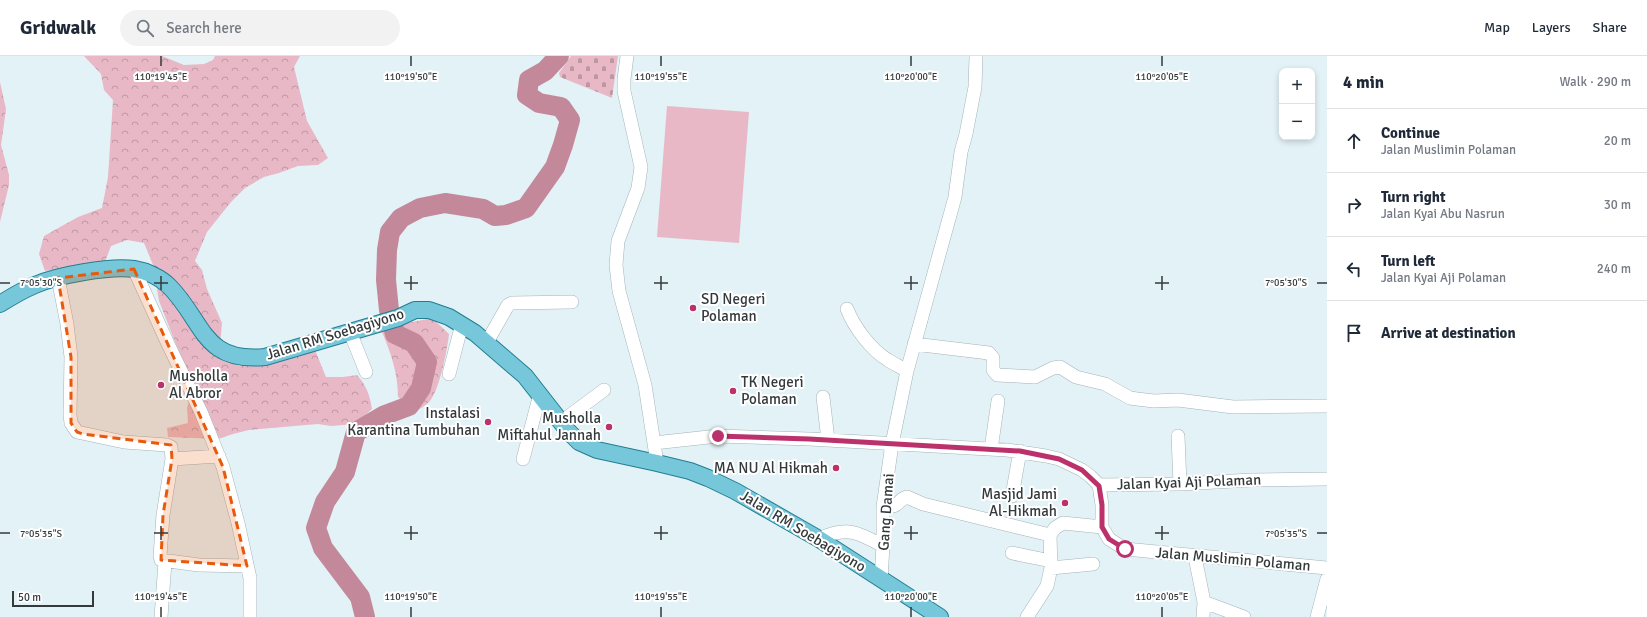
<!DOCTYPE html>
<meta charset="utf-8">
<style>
:root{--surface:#fff;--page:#f2f2f3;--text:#1f2937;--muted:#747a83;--line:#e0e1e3}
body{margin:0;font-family:Signika,sans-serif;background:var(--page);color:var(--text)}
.controls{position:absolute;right:12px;top:12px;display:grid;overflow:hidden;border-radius:8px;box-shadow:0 2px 6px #0003}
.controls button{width:36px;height:36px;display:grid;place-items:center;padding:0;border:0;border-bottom:1px solid var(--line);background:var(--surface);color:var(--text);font:20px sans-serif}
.scale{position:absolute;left:12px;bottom:10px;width:82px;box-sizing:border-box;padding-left:4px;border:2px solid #343a3c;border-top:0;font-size:11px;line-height:14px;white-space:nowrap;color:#343a3c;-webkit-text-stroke:3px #fff;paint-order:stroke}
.stop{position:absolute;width:12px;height:12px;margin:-9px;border:3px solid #bb316b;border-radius:50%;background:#fff}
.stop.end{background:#bb316b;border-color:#fff;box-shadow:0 1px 4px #0008}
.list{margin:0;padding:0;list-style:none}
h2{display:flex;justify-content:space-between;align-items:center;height:52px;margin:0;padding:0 16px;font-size:17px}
h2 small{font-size:13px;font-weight:400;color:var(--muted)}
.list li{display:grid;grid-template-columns:26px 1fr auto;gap:12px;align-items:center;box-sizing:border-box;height:64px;padding:0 16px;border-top:1px solid var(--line)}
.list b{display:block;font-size:15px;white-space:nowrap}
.list p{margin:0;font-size:13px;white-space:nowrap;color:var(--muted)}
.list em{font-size:13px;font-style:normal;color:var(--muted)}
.icon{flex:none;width:22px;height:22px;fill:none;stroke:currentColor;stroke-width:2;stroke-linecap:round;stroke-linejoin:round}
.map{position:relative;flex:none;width:1327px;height:561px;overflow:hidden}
header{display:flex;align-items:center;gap:24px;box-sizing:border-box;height:56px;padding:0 20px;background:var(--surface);border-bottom:1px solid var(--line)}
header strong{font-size:19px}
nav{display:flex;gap:22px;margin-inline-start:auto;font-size:14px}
.search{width:280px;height:36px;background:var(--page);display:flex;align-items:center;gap:10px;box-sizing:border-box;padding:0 14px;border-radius:22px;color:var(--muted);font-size:15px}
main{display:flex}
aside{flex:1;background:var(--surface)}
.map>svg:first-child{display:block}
.forest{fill:url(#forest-crowns)}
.cemetery{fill:url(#cemetery-stones)}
.park{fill:#e8b8c6}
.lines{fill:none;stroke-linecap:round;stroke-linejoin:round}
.river{stroke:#c3899a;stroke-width:20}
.minor-casing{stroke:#a4b3b8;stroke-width:14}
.major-casing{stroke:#237d92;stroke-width:18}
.minor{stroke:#fff;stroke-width:13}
.major{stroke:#76c7d9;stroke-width:16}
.route{stroke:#bb316b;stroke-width:5}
.marked{fill:#e8590c;fill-opacity:0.2;stroke:#e8590c;stroke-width:3;stroke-dasharray:8 5;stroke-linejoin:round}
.ticks{fill:none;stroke:#343a3c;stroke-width:1.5}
.poi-dot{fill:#bb316b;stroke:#fff;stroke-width:1.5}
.labels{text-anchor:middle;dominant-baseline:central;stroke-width:4;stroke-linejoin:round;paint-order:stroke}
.poi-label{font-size:15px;fill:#343a3c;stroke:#fff;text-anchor:end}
.street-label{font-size:15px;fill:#343a3c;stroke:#fff}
.ticks-label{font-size:10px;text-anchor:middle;fill:#343a3c;stroke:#fff;stroke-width:4;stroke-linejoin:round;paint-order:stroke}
</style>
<header>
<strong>Gridwalk</strong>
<div class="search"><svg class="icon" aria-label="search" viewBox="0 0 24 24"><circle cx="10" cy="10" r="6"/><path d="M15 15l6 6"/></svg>Search here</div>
<nav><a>Map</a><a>Layers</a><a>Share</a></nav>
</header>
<main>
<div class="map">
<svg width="1327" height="561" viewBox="0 0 1327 561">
<defs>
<pattern id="forest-crowns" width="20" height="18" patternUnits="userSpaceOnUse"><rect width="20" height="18" fill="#e8b8c6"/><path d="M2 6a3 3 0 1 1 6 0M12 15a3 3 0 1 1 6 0" fill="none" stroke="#bd97a2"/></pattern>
<pattern id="cemetery-stones" width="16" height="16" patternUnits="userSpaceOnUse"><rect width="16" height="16" fill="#e8b8c6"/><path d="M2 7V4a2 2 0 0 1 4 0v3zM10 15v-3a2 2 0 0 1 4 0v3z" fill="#bd97a2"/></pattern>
</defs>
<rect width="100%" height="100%" fill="#e3f2f7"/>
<path class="forest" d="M84,0H162L184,9L204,8L213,4L215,0H300L294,11L307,65L328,102L318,109L298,110L279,117L264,121L245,132L231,146L207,176L195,205L202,214L207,233L222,267L219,300L239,310H264L279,304L315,294L326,321H343L357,319C366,329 370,339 372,353L356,368L331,370L318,368L249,374L233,378L218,383L168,381L167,372L188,367L187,352L193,332L159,245L153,209L144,187L127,184L111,190L105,206L45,215L39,198L44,180L78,161L102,152L108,121L113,44L104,34L101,18Z
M0,26L6,53L1,89L9,119V129L0,166Z
M432,262L449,278C447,295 440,332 430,345C426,349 420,353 415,356L398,341C398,318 391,297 382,276L407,267Z"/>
<path class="cemetery" d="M571,0H618L612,42L560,21L559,17Z"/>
<path class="park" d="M667,50L749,56L739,187L657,181Z"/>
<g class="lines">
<path class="river" d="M365,561L360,541L323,492L316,472L325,446L345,416L356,376L385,359L409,350L421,332L427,306L414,287L395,278L389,254L386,224L387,194L390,176L401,162L420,152L445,147L483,153L495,160L506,159L526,152L555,111L563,89L570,64L561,51L539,47L527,39L529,24L545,15L559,0"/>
<defs>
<path id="minor" d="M627,0L624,23V35L641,111L638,132L618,185L616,209L619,235L645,329L657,407
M134,213L168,288L201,356L223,411L238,467L250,522V561
M58,222L67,268L71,301L70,359L71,367L77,376L124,386L167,389L171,391L172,403L163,459L160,500L161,504L199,509L247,510
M847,253C854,271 871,294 888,304C894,308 901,311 907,315
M350,276L366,316
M487,286L508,249L512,247L572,246
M914,288L989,297L993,302V314L997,319L1035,321L1053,312L1060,311L1076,321L1105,328L1130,342L1137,343L1154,345L1178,344L1233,351L1327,350
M449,318L462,268
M823,341L828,384
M561,366L604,334
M1178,380L1180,428
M654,387L718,380L809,383L1007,394L1046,400L1059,403L1082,414L1090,420L1099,429L1102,449V471L1109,483L1125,493L1327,512
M991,393L998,345
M172,403L219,400
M523,403L540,338
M1099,429L1180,428L1251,424L1327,423
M1012,440L1020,395
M883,451C901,452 896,444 907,441L923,448L1050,479
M819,483C846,470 858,476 883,490
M1012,497L1051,505
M1195,501L1204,546L1203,561
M1051,512L1093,508
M881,523L883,490V451L892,388L907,315L955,141L961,96L966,78L975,31L976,0
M1204,546L1244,561
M161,561L165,506
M1027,561L1047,530L1051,512L1050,479L1055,472L1063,467L1102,471
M1317,561L1327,523"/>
<path id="major" d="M0,248C11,241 23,234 35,229C58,219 109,210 134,213C146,215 160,221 169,230C204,265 202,307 265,301L398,262L415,254H429L449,261L475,277L525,320L568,375L579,386L597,394L657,407L690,415L708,422L735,435L819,483L940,561"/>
</defs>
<use href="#minor" class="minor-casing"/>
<use href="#major" class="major-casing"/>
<use href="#minor" class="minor"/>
<use href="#major" class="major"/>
</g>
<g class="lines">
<path class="route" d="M718,380L809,383L1020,395L1059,403L1082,414L1099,430L1102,449V471L1109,483L1125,493"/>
</g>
<path class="marked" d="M134,213L223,411L247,510L161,504L163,459L172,403L171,389L83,378L77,376L71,367V301L58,222Z"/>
<path class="ticks" d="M161,0V10M411,0V10M661,0V10M911,0V10M1162,0V10M161,220V234M411,220V234M661,220V234M911,220V234M1162,220V234M0,227H10M154,227H168M404,227H418M654,227H668M904,227H918M1155,227H1169M1317,227H1327M161,470V484M411,470V484M661,470V484M911,470V484M1162,470V484M0,477H10M154,477H168M404,477H418M654,477H668M904,477H918M1155,477H1169M1317,477H1327M161,551V561M411,551V561M661,551V561M911,551V561M1162,551V561"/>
<g class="poi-dot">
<circle cx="693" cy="252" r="4"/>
<circle cx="161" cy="329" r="4"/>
<circle cx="733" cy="335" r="4"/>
<circle cx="488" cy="366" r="4"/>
<circle cx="609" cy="371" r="4"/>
<circle cx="836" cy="412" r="4"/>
<circle cx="1065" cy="447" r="4"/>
</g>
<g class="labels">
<g class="poi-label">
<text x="701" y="243" text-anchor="start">SD Negeri<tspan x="701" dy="17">Polaman</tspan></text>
<text x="169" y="320" text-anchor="start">Musholla<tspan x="169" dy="17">Al Abror</tspan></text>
<text x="741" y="326" text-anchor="start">TK Negeri<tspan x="741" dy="17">Polaman</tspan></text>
<text x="480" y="357">Instalasi<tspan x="480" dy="17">Karantina Tumbuhan</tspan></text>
<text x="601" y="362">Musholla<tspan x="601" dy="17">Miftahul Jannah</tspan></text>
<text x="828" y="412">MA NU Al Hikmah</text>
<text x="1057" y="438">Masjid Jami<tspan x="1057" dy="17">Al-Hikmah</tspan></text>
</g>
<g class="street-label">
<text transform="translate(335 278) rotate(-17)">Jalan RM Soebagiyono</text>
<text transform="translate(1189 426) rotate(-2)">Jalan Kyai Aji Polaman</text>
<text transform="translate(886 456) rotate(-86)">Gang Damai</text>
<text transform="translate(803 475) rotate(31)">Jalan RM Soebagiyono</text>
<text transform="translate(1233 503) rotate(5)">Jalan Muslimin Polaman</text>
</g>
</g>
<g class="ticks-label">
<text x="161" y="24">110°19'45"E</text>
<text x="411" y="24">110°19'50"E</text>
<text x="661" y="24">110°19'55"E</text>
<text x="911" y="24">110°20'00"E</text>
<text x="1162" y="24">110°20'05"E</text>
<text x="41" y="230">7°05'30"S</text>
<text x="1286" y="230">7°05'30"S</text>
<text x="41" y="481">7°05'35"S</text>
<text x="1286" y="481">7°05'35"S</text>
<text x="161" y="544">110°19'45"E</text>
<text x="411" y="544">110°19'50"E</text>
<text x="661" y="544">110°19'55"E</text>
<text x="911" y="544">110°20'00"E</text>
<text x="1162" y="544">110°20'05"E</text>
</g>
</svg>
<div class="controls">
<button>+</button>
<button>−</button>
</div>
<div class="scale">50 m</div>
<div class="stop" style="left:1125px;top:493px"></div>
<div class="stop end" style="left:718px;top:380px"></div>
</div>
<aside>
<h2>4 min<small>Walk · 290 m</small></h2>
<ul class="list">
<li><svg class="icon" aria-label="ahead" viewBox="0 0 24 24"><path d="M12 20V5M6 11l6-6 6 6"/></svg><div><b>Continue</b><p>Jalan Muslimin Polaman</p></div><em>20 m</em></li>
<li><svg class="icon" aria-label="right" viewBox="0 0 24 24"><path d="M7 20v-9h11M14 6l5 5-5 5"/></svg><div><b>Turn right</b><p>Jalan Kyai Abu Nasrun</p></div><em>30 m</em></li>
<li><svg class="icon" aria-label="left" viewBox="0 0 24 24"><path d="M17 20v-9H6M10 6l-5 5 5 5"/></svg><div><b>Turn left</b><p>Jalan Kyai Aji Polaman</p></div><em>240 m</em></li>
<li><svg class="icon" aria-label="arrive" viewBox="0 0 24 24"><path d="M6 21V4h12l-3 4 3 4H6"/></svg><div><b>Arrive at destination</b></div></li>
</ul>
</aside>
</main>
